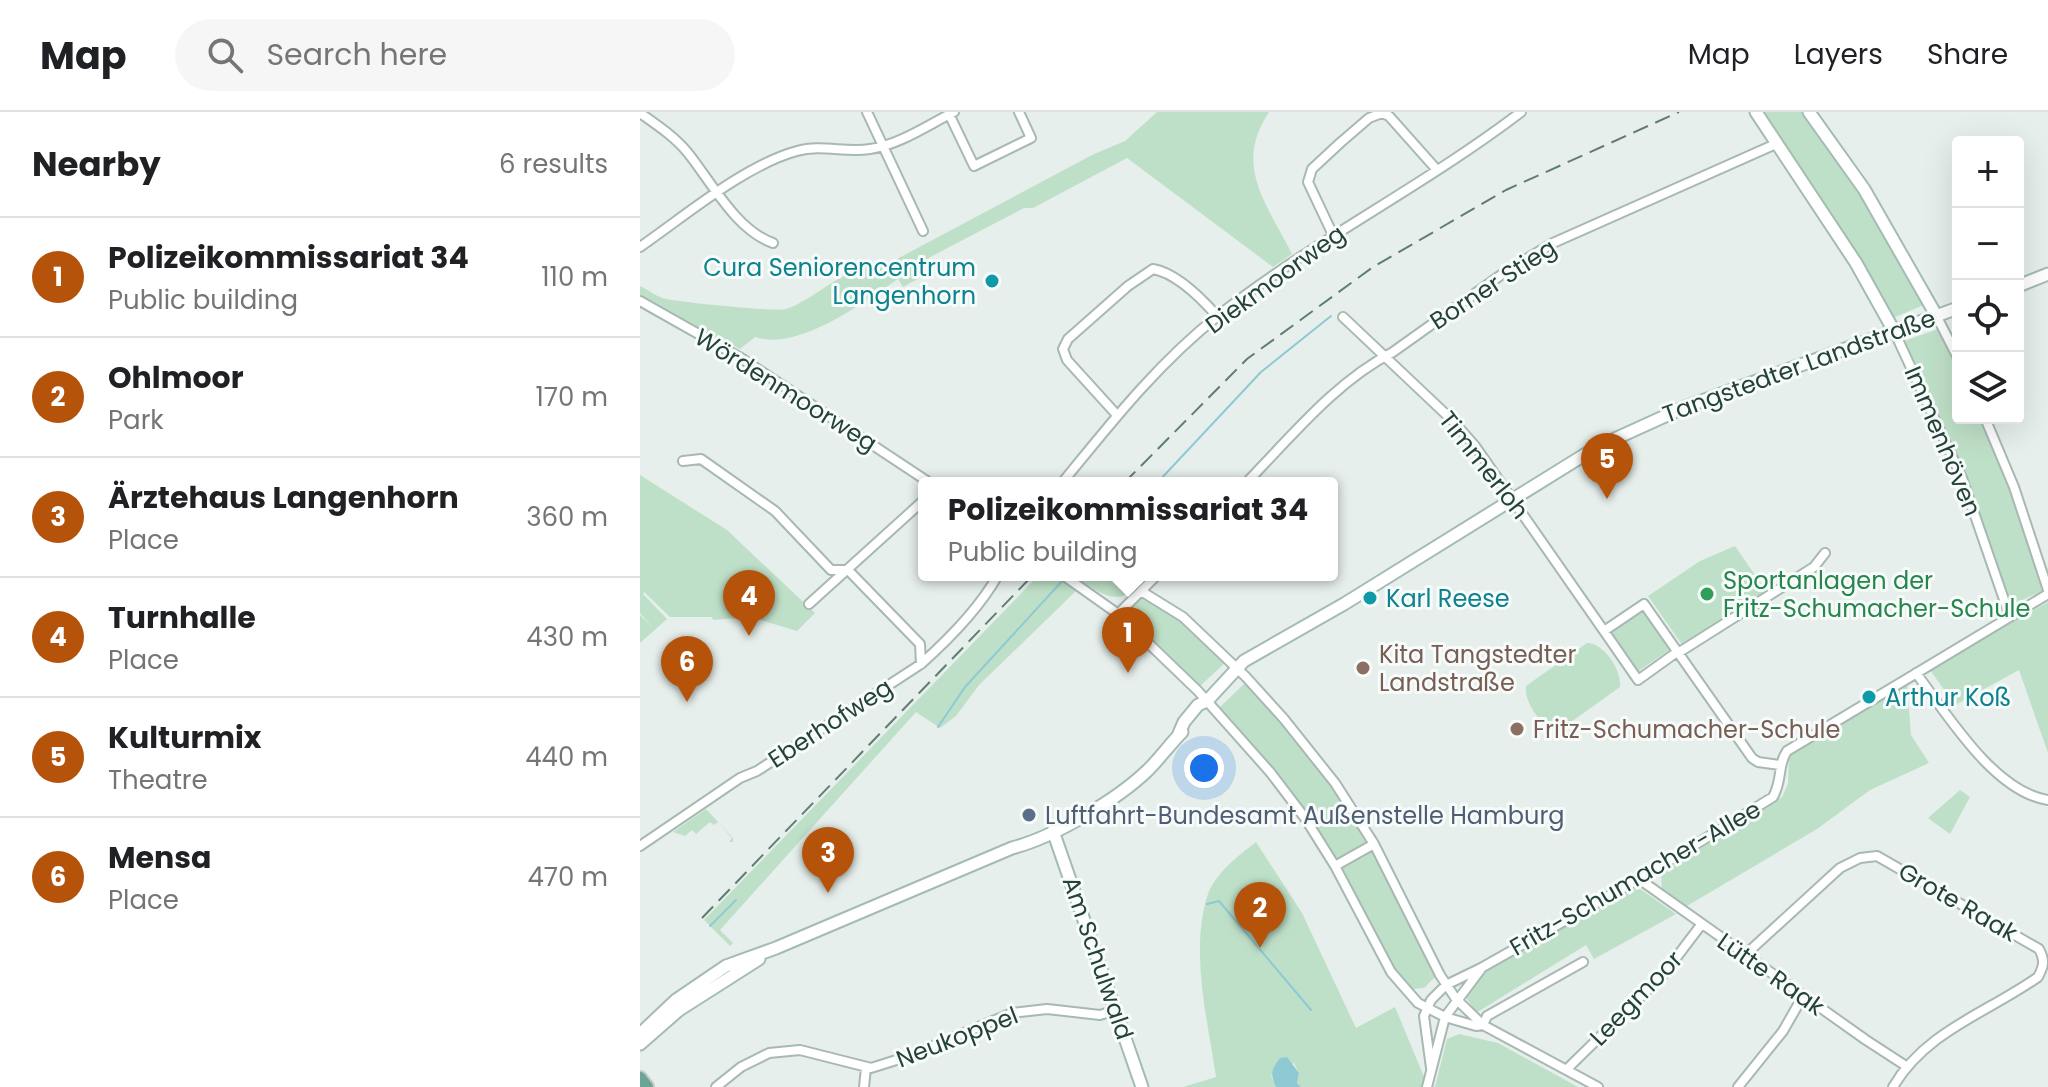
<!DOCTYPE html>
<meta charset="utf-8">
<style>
:root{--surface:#fff;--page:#f6f6f6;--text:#202124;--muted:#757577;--line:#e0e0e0;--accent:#b45309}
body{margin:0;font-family:Poppins,sans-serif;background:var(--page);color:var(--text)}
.controls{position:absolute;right:24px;top:24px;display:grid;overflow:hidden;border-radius:8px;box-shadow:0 8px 32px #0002}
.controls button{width:72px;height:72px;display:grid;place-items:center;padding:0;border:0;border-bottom:2px solid var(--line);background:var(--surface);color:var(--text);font:40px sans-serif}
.you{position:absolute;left:564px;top:656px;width:28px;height:28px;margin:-20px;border:6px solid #fff;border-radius:50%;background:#1a73e8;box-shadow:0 0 0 12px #1a73e833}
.badge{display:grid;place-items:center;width:52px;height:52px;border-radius:50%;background:var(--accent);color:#fff;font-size:26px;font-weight:700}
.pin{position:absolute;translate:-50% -66px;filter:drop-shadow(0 2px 4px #0008)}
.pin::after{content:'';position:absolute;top:42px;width:28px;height:24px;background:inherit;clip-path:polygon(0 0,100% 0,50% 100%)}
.popup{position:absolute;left:278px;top:365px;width:420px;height:104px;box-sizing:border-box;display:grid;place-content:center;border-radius:8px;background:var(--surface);filter:drop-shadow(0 2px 6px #0005);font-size:26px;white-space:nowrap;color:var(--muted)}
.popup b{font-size:30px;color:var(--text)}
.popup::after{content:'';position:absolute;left:50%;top:100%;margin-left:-16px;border:16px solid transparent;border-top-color:var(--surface)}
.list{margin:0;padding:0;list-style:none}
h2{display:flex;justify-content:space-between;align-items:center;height:104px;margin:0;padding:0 32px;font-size:34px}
h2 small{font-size:26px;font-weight:400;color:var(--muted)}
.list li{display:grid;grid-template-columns:52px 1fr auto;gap:24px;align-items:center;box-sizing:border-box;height:120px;padding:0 32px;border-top:2px solid var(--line)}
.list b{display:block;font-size:30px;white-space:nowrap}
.list p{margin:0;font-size:26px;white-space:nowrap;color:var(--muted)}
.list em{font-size:26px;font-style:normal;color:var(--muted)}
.icon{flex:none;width:44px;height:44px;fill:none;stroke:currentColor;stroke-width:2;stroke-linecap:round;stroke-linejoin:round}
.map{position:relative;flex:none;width:1408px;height:975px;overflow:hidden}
header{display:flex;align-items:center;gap:48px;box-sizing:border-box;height:112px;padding:0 40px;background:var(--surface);border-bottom:2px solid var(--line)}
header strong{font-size:38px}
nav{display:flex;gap:44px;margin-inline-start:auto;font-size:28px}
.search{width:560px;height:72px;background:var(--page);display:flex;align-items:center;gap:20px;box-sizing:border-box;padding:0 28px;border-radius:44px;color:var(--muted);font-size:30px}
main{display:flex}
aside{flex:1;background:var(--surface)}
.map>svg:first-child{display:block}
.green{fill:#bfe0c8}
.water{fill:#8ec9d4}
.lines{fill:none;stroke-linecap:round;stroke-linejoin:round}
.stream{stroke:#8ec9d4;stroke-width:2}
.street-casing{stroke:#a8b8b2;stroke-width:12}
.secondary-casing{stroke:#a4bbb3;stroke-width:15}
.primary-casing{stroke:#c2cac8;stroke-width:16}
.street{stroke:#fff;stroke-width:8}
.secondary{stroke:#fff;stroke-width:11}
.primary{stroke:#6aa596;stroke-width:12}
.rail{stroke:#5f7d75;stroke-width:2;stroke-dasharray:16 8;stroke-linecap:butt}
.culture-dot{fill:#0f9aa8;stroke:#f7fbf9;stroke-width:3}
.leisure-dot{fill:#2e9e5b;stroke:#f7fbf9;stroke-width:3}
.education-dot{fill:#8d6e63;stroke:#f7fbf9;stroke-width:3}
.service-dot{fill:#5c6f8a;stroke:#f7fbf9;stroke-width:3}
.labels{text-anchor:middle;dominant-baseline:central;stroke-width:6;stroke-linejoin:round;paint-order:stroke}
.culture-label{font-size:24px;fill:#0d838f;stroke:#f7fbf9;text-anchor:start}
.street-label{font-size:24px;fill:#24423a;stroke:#f7fbf9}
.leisure-label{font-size:24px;fill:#27864d;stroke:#f7fbf9;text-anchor:start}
.education-label{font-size:24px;fill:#785e54;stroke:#f7fbf9;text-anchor:start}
.service-label{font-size:24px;fill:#4e5e75;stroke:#f7fbf9;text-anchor:start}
</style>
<header>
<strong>Map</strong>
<div class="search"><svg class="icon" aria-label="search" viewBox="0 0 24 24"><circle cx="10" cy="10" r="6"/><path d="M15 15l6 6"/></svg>Search here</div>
<nav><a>Map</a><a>Layers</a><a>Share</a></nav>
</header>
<main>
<aside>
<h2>Nearby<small>6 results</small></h2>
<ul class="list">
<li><span class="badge">1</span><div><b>Polizeikommissariat 34</b><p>Public building</p></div><em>110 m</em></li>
<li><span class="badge">2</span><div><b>Ohlmoor</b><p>Park</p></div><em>170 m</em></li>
<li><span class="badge">3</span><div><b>Ärztehaus Langenhorn</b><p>Place</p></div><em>360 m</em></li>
<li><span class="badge">4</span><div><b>Turnhalle</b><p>Place</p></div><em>430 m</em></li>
<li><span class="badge">5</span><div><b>Kulturmix</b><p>Theatre</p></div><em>440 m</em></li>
<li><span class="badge">6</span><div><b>Mensa</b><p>Place</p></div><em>470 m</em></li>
</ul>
</aside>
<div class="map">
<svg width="1408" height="975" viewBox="0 0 1408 975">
<rect width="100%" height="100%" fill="#e6efeb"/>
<path class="green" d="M517,0H629C593,54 627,92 652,142L633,155L487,46L393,96H384L292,144L283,150L289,161L263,175L258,167C224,190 158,240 115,225L100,237L0,185V174C7,177 14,183 22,186C34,190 136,200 146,197C175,188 213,147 240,156L452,43L485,29Z
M1125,0H1163L1222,85L1286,192L1253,206L1215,137L1124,2Z
M1298,217L1318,256V306H1340L1371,375L1404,478L1371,493C1341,402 1308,314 1264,229Z
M0,363L87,418L175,501L157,519L110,505L73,508L72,505H30L4,480L3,482L27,507L0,531V503L11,514L0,501Z
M1095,434L1126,479L1043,534L1008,484L1060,449Z
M399,463H413L436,479L339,573L316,604L300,616L276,600L80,818L93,831L90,834L64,808Z
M433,463H508L509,464C479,498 466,485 433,463Z
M499,487C527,485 566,531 586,550L558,576L486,506L488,498Z
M1408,490V641L1379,558L1315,593L1290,558Z
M1005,496L1032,536L997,560L969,520Z
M947,531C964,531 982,558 980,575L924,615L910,617C898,608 884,589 886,574Z
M606,570C650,619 694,668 727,726C752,770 773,818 796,864L784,876L773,877L754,859L648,678L579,596Z
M1267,572L1271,623L1289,651L1230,678L1177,717L1047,794L1022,778L1021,761L1142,685L1148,672L1149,644L1180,621Z
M1320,678L1330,685L1310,722L1288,706Z
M66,697L93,726V730H89L92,726L78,710L74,713L70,710L56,722L52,718L45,724L33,720Z
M616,730L662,801L716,916L755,895L785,967L783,975H661L657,971L659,961L654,951L631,964L636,975H543L576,965C568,910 550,840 567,785C574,762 598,744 616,730Z
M996,774L1036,802L954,847L946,833L836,901L826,885L833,873L852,854Z
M819,922L858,931L938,975H795L807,927Z"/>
<path class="water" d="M647,945L659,961L657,971L661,975H636C630,962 631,958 640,946Z"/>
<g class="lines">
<path class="stream" d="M517,371L621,260L691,204
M298,615L325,575L424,467
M567,792L579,789L671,898
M70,814L96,788"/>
<defs>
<path id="street" d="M227,0L283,119
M0,1C17,13 35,25 48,41C72,71 96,118 133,131
M309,2L334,54L391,26L379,0
M693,123L668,70L672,57L700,31L729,6L742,1L749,4L797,58
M0,135C45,104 105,53 157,39C181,32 206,41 230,37C259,33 288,13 314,0
M0,189L101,246L290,371
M1296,203L1318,246
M703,205L812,308L835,334L964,519L1004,492L1112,646L1118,650L1140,653
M1254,219L1322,366L1370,505
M476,302L427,248L423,237L428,227L488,174L513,157C536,161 562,187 577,204
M1345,306L1374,375L1408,478
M43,349L61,347L135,399L191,458H208L280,532L281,552
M422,371C470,312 518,251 579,203C675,128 784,74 881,0
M606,371C651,325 695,270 753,240L868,158L913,131L1138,31
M423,463L478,502L558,579L630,660L665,706L695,754L751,860L778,891L805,905L836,914L843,913
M501,479L543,505L606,565L644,607L695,671L734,732L800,863L816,887L843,913L958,975
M169,492L284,388
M478,502L517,463
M964,519L998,568L1037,540
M1038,541L1174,455L1185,441
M1276,561C1307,602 1354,680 1408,688
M0,734L100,666L117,659L281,552C309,527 339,497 358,463
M695,754L734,732
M999,767L1226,928L1266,954
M1105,843L1200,756L1220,746L1237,744L1399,837C1405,848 1404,854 1398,865C1347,901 1286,919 1253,975
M843,913L847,904L943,850
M791,956L784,904L791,888L806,873L841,856L999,767L1133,685C1143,667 1137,654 1147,639L1408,482
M927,957L1023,863L1061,813
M76,975L101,955L129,941L160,938L231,956L266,945L372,901L407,897L460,903L476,898
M224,975L226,956
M787,975L805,905L841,857
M1098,975L1143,919L1163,884"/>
<path id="secondary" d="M1116,0L1216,151L1254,219
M1169,0L1224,77L1296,203
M1378,174L1408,162
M538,624L544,610L558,593L567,589L604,549L704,492L957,335L1045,295L1318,196
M413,719L502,975
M0,922L36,888L86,854L136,836L372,736C414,725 477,688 508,658C520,646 530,632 542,620
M0,932L39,898L119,847"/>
<path id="primary" d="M0,966L7,975"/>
</defs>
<use href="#street" class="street-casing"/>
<use href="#secondary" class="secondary-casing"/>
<use href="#primary" class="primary-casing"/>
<use href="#street" class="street"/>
<use href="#secondary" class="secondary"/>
<use href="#primary" class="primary"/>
<path class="rail" d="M484,371L607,247L733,155L866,78L1039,0
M62,806L393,463"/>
</g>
<g class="culture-dot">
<circle cx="352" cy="169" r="8"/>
<circle cx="730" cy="486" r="8"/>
<circle cx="1229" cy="585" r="8"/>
</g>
<circle class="leisure-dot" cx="1067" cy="482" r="8"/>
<g class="education-dot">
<circle cx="723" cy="556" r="8"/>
<circle cx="877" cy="617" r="8"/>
</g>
<circle class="service-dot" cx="389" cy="703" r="8"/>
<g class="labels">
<g class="culture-label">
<text x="336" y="155" text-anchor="end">Cura Seniorencentrum<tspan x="336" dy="28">Langenhorn</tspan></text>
<text x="746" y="486">Karl Reese</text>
<text x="1245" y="585">Arthur Koß</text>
</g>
<g class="street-label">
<text transform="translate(635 167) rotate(-36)">Diekmoorweg</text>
<text transform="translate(853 172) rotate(-33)">Borner Stieg</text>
<text transform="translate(1159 254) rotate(-20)">Tangstedter Landstraße</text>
<text transform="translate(146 278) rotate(32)">Wördenmoorweg</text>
<text transform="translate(1303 329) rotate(67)">Immenhöven</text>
<text transform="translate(844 353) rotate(52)">Timmerloh</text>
<text transform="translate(190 611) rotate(-33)">Eberhofweg</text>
<text transform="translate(995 766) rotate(-30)">Fritz-Schumacher-Allee</text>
<text transform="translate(1318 790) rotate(30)">Grote Raak</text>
<text transform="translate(458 846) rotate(71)">Am Schulwald</text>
<text transform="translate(1131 862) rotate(35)">Lütte Raak</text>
<text transform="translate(996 886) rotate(-46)">Leegmoor</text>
<text transform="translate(317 925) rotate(-21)">Neukoppel</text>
</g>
<g class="leisure-label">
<text x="1083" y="468">Sportanlagen der<tspan x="1083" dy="28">Fritz-Schumacher-Schule</tspan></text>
</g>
<g class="education-label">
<text x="739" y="542">Kita Tangstedter<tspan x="739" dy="28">Landstraße</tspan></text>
<text x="893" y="617">Fritz-Schumacher-Schule</text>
</g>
<g class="service-label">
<text x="405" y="703">Luftfahrt-Bundesamt Außenstelle Hamburg</text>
</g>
</g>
</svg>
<div class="controls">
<button>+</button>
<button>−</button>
<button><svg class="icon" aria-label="locate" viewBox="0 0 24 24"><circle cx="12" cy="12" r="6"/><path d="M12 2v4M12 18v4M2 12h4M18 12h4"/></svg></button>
<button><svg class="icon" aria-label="layers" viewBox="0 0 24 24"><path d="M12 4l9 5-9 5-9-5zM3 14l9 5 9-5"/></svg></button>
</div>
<div class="you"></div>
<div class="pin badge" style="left:488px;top:561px">1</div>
<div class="popup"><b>Polizeikommissariat 34</b>Public building</div>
<div class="pin badge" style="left:620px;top:836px">2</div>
<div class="pin badge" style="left:188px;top:781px">3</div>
<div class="pin badge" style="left:109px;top:524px">4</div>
<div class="pin badge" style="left:967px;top:387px">5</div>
<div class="pin badge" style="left:47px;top:590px">6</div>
</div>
</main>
